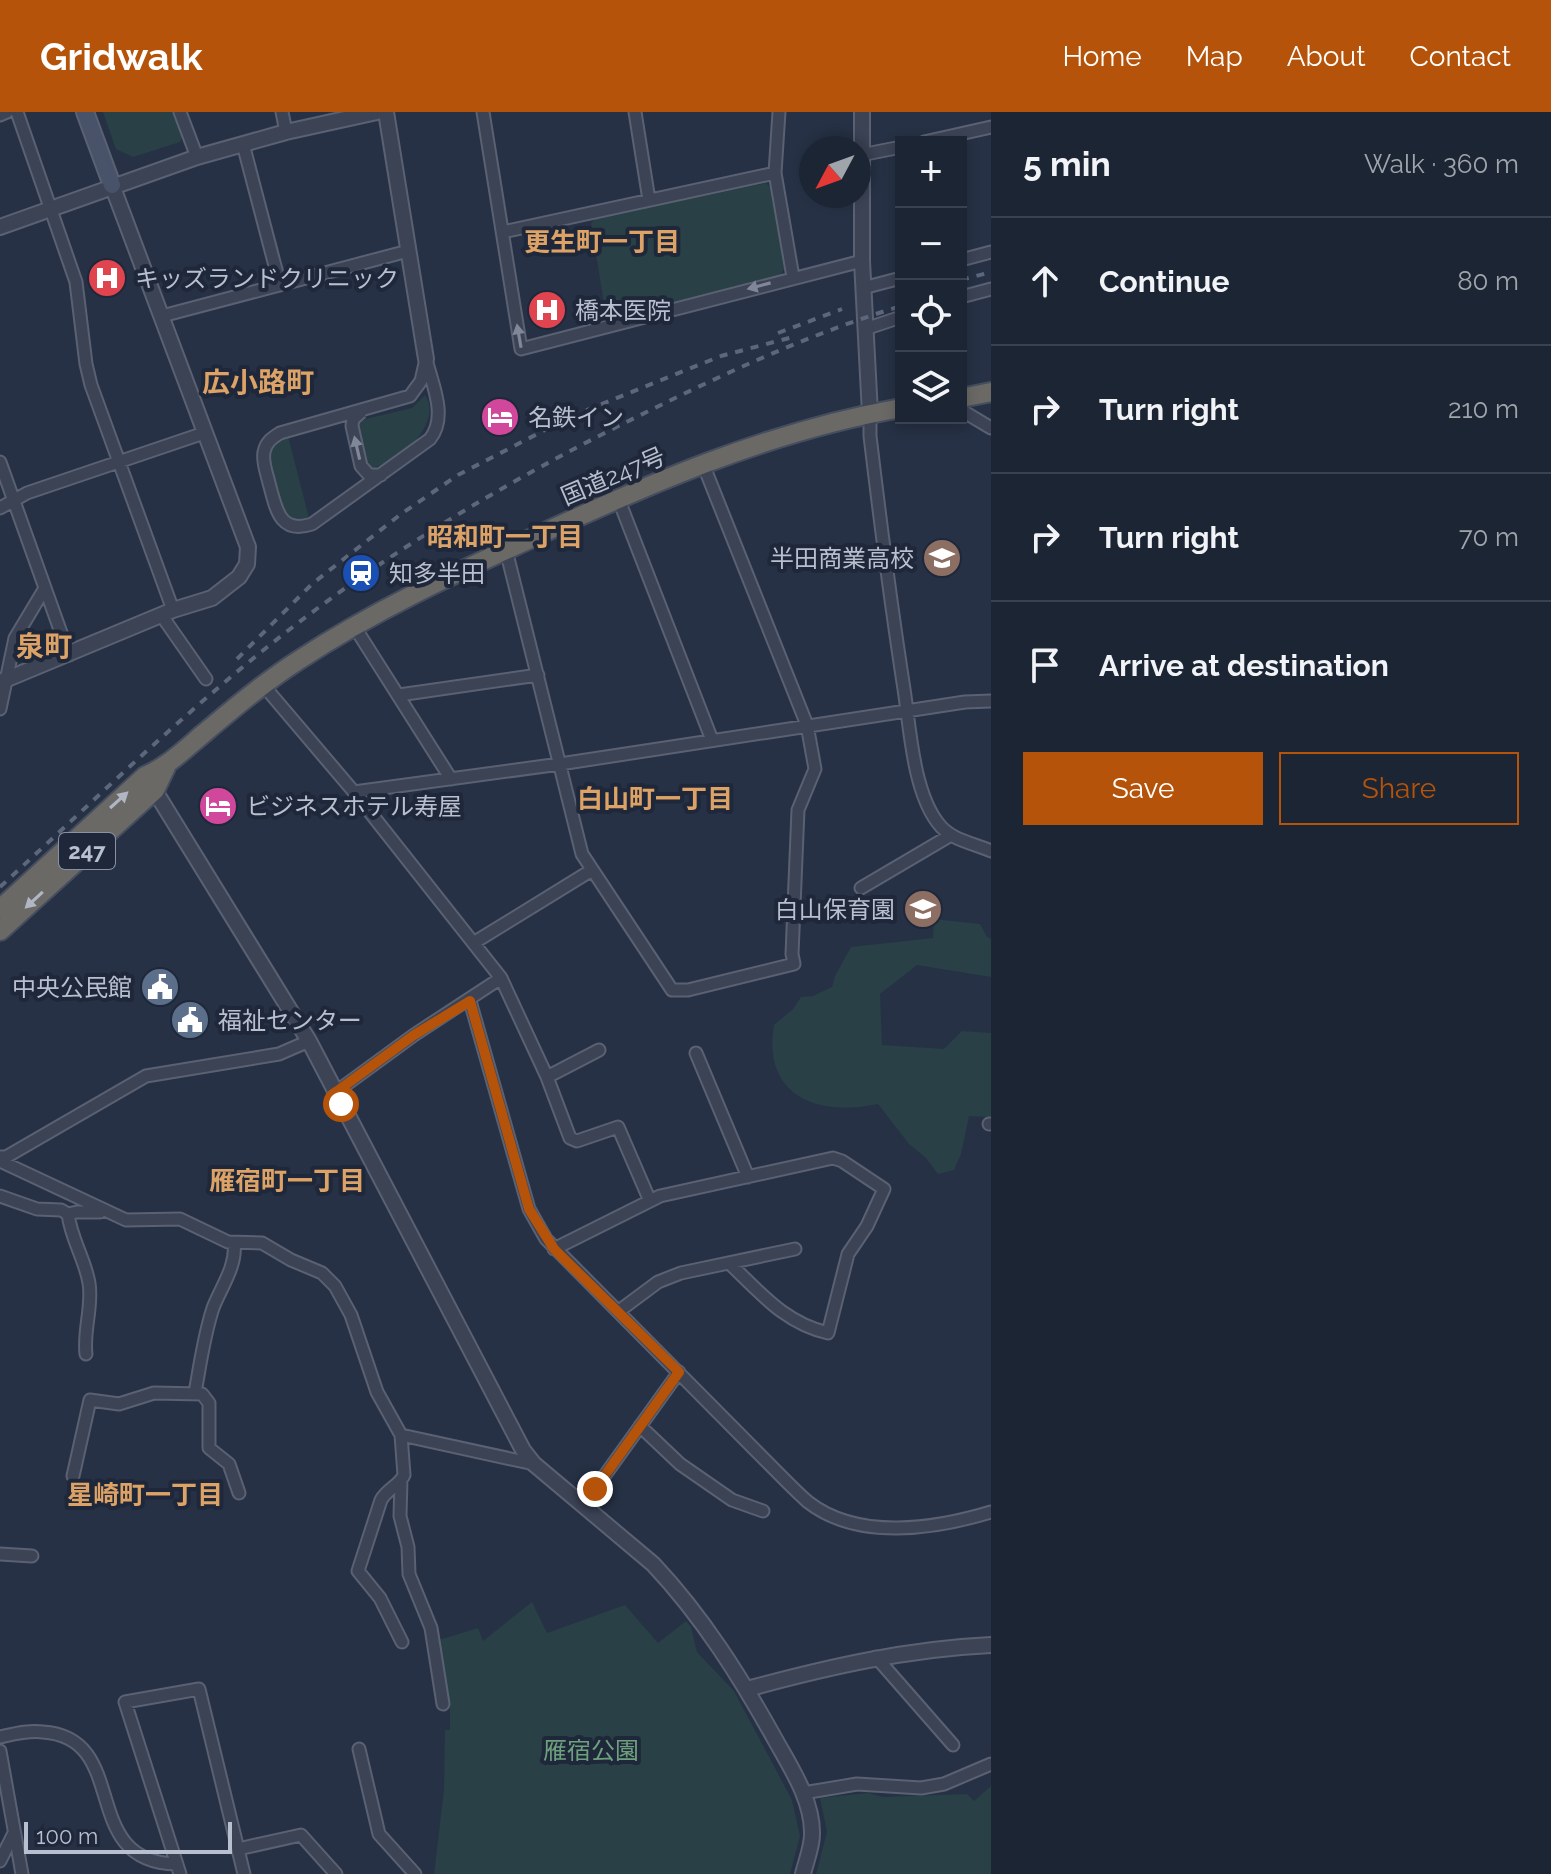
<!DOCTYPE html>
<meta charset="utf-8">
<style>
:root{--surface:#1c2534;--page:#293140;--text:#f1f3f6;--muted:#a0a5ac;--line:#3a424f;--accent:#b45309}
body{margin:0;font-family:Raleway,"Noto Sans JP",sans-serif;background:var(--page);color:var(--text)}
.controls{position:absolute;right:24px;top:24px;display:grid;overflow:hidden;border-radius:0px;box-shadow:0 4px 12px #0003}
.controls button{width:72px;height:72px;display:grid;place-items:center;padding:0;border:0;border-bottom:2px solid var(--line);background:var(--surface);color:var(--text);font:40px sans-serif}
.compass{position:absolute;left:799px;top:24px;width:72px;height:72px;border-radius:50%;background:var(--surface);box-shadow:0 4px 12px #0003;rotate:229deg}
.scale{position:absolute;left:24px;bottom:20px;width:208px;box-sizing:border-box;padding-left:8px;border:4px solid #b8bfce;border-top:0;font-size:22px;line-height:28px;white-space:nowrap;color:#b8bfce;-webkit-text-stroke:6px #1f283a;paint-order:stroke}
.stop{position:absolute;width:24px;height:24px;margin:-18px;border:6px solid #b45309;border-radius:50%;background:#fff}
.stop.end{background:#b45309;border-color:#fff;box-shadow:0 2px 8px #0008}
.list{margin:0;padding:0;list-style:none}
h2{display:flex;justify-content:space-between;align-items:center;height:104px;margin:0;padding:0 32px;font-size:34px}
h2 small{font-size:26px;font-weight:400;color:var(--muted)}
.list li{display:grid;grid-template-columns:52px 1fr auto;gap:24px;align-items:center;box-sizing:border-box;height:128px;padding:0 32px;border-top:2px solid var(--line)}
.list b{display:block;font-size:30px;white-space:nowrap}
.list em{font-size:26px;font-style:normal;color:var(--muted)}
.actions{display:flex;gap:16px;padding:24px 32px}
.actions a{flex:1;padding:18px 0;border:2px solid var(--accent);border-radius:0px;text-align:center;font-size:28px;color:var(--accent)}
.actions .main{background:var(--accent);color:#fff}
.icon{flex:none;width:44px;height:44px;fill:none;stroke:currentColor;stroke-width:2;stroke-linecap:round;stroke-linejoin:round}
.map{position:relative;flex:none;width:991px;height:1762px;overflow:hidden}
header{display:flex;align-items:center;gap:48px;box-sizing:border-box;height:112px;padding:0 40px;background:var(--accent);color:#fff}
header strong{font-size:38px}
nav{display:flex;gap:44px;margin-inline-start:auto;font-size:28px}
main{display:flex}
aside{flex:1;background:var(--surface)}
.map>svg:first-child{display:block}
.green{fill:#284046}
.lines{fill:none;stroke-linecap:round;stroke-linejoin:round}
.minor-casing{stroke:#596172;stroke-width:15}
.tertiary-casing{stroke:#596172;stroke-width:18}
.secondary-casing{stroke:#596172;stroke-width:20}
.trunk-casing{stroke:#454e5f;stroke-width:22}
.minor{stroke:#3b4355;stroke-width:11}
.tertiary{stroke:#3b4355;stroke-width:14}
.secondary{stroke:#485268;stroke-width:16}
.trunk{stroke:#6a6966;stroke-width:18}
.rail{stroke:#5d677c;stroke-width:4;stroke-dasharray:8 8;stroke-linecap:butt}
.oneway{fill:#808798}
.oneway2{fill:#b0b6c4}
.route{stroke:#b45309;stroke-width:10}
.labels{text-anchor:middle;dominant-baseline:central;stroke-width:8;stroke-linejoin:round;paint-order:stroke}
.shield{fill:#1f283a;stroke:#8a92a2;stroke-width:2}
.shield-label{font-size:22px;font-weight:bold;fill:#b8bfce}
.poi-label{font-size:24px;fill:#b8bfce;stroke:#1f283a;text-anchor:start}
.street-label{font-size:24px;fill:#b8bfce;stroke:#1f283a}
.park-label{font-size:24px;fill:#6ea07e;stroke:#1f283a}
.neighbourhood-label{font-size:26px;font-weight:bold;fill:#dda265;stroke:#1f283a}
.quarter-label{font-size:28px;font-weight:bold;fill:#dda265;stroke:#1f283a}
</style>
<header>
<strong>Gridwalk</strong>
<nav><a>Home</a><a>Map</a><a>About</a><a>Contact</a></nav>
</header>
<main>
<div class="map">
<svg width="991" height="1762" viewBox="0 0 991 1762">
<rect width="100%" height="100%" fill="#263145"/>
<path class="green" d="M103,0H173L182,25L180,30L133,45L116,37Z
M766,71L772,77L784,157L781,162L626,203L610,207L606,204L591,111L596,106Z
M425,283C445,313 393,356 368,356L356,314L361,308L412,296Z
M288,324L309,406C283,421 277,385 273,367C271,359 267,348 269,341C271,332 280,327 288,324Z
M934,807L980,812L987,825L991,827V865L917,853L880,882L882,933L944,937L962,919L991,921V1005L969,1004L961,1042L954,1058L938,1062L926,1046L909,1032L878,992C818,1005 762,985 774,913L793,897L801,885L813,884L832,875L835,864L851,835L933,826Z
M532,1490L547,1521L625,1493L658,1531L686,1509L691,1515L697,1540L734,1579L792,1688L800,1724L790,1762H434L444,1678L445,1618H450V1594L446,1588L439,1528L478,1516L483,1529Z
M991,1674V1762H816L827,1720L820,1686L868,1681L883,1685L967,1682L974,1689Z"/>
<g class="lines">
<defs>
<path id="minor" d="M17,0L76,170L86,252L91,273L173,498
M180,0L197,45
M282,0L286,20
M483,0L521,237L862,149
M635,0L649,88
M779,0L775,61L793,165
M0,3L7,0
M924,30L991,15
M243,32L280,173
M861,43L901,35
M503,120L775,61
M961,148L991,140
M863,176L901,166
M961,185L991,177
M162,204L408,139
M865,217L901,205
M426,247C432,272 448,304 430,327L312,412C279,423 276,396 269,371C267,362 262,350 264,340C266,330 272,326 280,321L410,284L421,269Z
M961,298L991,316
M361,300L353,307L352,314L361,354L369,363H381
M870,302V324C880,408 891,493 904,577C910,616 913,679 938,711C950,728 973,731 991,739
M0,350L69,543
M618,386L712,628
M0,396L27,381L204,321
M506,438L582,742L672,878H688L794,852L792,842L798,698L815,657L807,613L703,352
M162,504L206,567
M354,514L451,667
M264,574L354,680L501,866L547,965L570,1026L577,1029L618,1015L650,1089
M399,583L538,563
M0,597L15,526L45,476
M354,680L560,652L965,590L991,589
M861,776L951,723
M475,830L592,758
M470,889L529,1097L546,1127L785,1368C792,1375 800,1383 808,1390C858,1429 935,1417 991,1400
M696,941L748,1065
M547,965L599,938
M336,980L414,923L501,866
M989,1012H991
M0,1045H6L146,964L279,942L309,929
M0,1049L126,1108L180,1107L228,1130L262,1131L291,1148L322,1161L335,1174L351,1203L377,1280L401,1323L534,1352
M0,1084L37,1097L61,1098L68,1102L77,1100H100
M68,1102C71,1127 85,1147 89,1171C93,1194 83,1219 86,1242
M554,1137L660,1084L833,1046L842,1049L884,1077L867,1114L848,1142L828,1221C784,1211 760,1180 729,1151
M619,1199L658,1170L681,1161L795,1137
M195,1281C200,1253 204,1223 213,1196C221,1175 237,1154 234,1131
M640,1314L680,1352L732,1388L763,1399
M401,1323L404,1363C400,1373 387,1377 381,1388L358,1459L380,1486L402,1530
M73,1364L90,1288L119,1292L154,1281L202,1282L209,1291V1336L229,1352L239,1381
M401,1368L400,1404L408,1435L409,1462L431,1516L443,1592
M595,1377L679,1260
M0,1442L32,1444
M876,1545L953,1633
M0,1625C14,1622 29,1618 43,1620C132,1626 77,1750 176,1752
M359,1637L379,1722L415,1762
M0,1639L22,1762
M803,1681L857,1672L921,1676L944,1672L991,1652
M238,1737L301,1723L336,1762
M0,1749L14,1721
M180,1762L125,1590L199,1577L244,1762"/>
<path id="tertiary" d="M386,0L426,247
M862,0V149L870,302
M0,115L197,45L286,20L377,0
M0,570L173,498L212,486L239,465L247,452L248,435L112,73
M150,671L309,929L523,1338L534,1352L653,1452C703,1505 741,1566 776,1629C791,1656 812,1688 812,1720C813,1733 806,1749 803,1762
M747,1577C828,1555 907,1537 991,1533"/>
<path id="secondary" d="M85,0L112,73"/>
<path id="trunk" d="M961,286L991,280
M0,797L145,664C168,654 184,638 203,622C234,596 266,569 299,548C372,500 451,463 530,427C650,371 770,319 901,296
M0,819L155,678L166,655"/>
</defs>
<use href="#minor" class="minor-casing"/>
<use href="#tertiary" class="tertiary-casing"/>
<use href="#secondary" class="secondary-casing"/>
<use href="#trunk" class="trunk-casing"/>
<use href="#minor" class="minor"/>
<use href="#tertiary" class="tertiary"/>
<use href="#secondary" class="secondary"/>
<use href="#trunk" class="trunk"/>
<path class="rail" d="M961,168L991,160
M778,221L842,197
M237,547L312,472L401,402L458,363L572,304L721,244L793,225
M0,775C96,687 190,594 294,514C407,427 533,355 661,293C738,255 819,219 901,194"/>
</g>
<defs><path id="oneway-solid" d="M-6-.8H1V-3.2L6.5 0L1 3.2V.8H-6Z" transform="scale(2)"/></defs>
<g class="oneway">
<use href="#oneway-solid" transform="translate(759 174) rotate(165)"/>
<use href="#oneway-solid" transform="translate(519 224) rotate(-100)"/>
<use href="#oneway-solid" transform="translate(357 336) rotate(-103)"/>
</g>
<g class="oneway2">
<use href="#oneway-solid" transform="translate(119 688) rotate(-42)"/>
<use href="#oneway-solid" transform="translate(34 788) rotate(137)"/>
</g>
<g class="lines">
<path class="route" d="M341,992L336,980L414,923L470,889L529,1097L554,1137L679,1260L595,1377"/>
</g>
<defs>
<symbol id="hospital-disc" viewBox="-11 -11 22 22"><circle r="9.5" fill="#e0444e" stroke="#1f283a"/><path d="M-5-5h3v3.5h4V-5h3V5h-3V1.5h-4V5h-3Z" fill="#fff"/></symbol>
<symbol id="hotel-disc" viewBox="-11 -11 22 22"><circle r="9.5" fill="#d1479c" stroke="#1f283a"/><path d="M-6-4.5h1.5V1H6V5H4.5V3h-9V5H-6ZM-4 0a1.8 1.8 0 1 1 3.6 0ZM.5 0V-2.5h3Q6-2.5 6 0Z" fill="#fff"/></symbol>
<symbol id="school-disc" viewBox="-11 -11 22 22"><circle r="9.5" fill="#8d6e63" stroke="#1f283a"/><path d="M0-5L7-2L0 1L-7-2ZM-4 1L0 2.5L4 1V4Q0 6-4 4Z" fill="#fff"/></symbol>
<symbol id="station-disc" viewBox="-11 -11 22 22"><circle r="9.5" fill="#1a4fb4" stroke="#1f283a"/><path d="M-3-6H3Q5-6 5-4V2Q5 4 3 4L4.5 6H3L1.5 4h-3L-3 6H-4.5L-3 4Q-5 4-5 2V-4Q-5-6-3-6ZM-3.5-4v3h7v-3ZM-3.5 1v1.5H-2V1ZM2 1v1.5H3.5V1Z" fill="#fff"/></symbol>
<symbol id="civic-disc" viewBox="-11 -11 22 22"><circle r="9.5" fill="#5c6f8a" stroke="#1f283a"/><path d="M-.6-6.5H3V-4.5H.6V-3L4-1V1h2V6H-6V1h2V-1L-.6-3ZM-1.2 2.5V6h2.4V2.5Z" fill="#fff"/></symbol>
</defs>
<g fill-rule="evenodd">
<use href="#hospital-disc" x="85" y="144" width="44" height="44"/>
<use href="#hospital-disc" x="525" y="176" width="44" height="44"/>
<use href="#hotel-disc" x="478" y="283" width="44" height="44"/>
<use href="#school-disc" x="920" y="424" width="44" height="44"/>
<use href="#station-disc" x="339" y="439" width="44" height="44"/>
<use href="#hotel-disc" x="196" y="672" width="44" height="44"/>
<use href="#school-disc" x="901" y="775" width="44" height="44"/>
<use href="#civic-disc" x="138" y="853" width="44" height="44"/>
<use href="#civic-disc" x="168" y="886" width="44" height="44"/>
</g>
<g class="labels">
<rect class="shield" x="59" y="721" width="56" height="36" rx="6"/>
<g class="shield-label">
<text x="87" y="739">247</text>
</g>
<g class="poi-label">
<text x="135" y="166">キッズランドクリニック</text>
<text x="575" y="198">橋本医院</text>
<text x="528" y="305">名鉄イン</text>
<text x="914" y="446" text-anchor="end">半田商業高校</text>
<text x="389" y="461">知多半田</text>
<text x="246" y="694">ビジネスホテル寿屋</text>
<text x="895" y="797" text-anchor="end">白山保育園</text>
<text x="132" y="875" text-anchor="end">中央公民館</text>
<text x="218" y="908">福祉センター</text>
</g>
<g class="street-label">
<text transform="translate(613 364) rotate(-23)">国道247号</text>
</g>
<g class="park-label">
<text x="591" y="1638">雁宿公園</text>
</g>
<g class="neighbourhood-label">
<text x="602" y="130">更生町一丁目</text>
<text x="505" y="425">昭和町一丁目</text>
<text x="655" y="687">白山町一丁目</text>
<text x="287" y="1069">雁宿町一丁目</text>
<text x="145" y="1383">星崎町一丁目</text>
</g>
<g class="quarter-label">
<text x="258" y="270">広小路町</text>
<text x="44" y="534">泉町</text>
</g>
</g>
</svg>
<div class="controls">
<button>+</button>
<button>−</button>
<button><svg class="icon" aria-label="locate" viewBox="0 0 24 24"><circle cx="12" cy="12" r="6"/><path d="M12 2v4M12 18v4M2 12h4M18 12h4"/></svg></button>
<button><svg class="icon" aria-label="layers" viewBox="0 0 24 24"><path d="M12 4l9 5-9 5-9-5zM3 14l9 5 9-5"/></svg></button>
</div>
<svg class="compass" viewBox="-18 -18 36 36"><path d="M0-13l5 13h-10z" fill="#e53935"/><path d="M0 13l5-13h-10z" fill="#a0a5ac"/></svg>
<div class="scale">100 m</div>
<div class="stop" style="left:341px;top:992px"></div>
<div class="stop end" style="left:595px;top:1377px"></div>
</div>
<aside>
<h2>5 min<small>Walk · 360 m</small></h2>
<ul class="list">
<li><svg class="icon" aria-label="ahead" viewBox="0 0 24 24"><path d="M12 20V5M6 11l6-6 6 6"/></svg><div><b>Continue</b></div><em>80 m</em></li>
<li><svg class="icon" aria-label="right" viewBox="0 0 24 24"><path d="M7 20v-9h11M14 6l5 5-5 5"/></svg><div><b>Turn right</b></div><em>210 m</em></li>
<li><svg class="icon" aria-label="right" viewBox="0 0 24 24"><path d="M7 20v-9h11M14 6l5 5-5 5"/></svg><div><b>Turn right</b></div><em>70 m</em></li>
<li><svg class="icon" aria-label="arrive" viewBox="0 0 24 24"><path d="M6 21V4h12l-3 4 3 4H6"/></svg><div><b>Arrive at destination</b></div></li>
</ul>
<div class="actions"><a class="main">Save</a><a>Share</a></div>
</aside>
</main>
